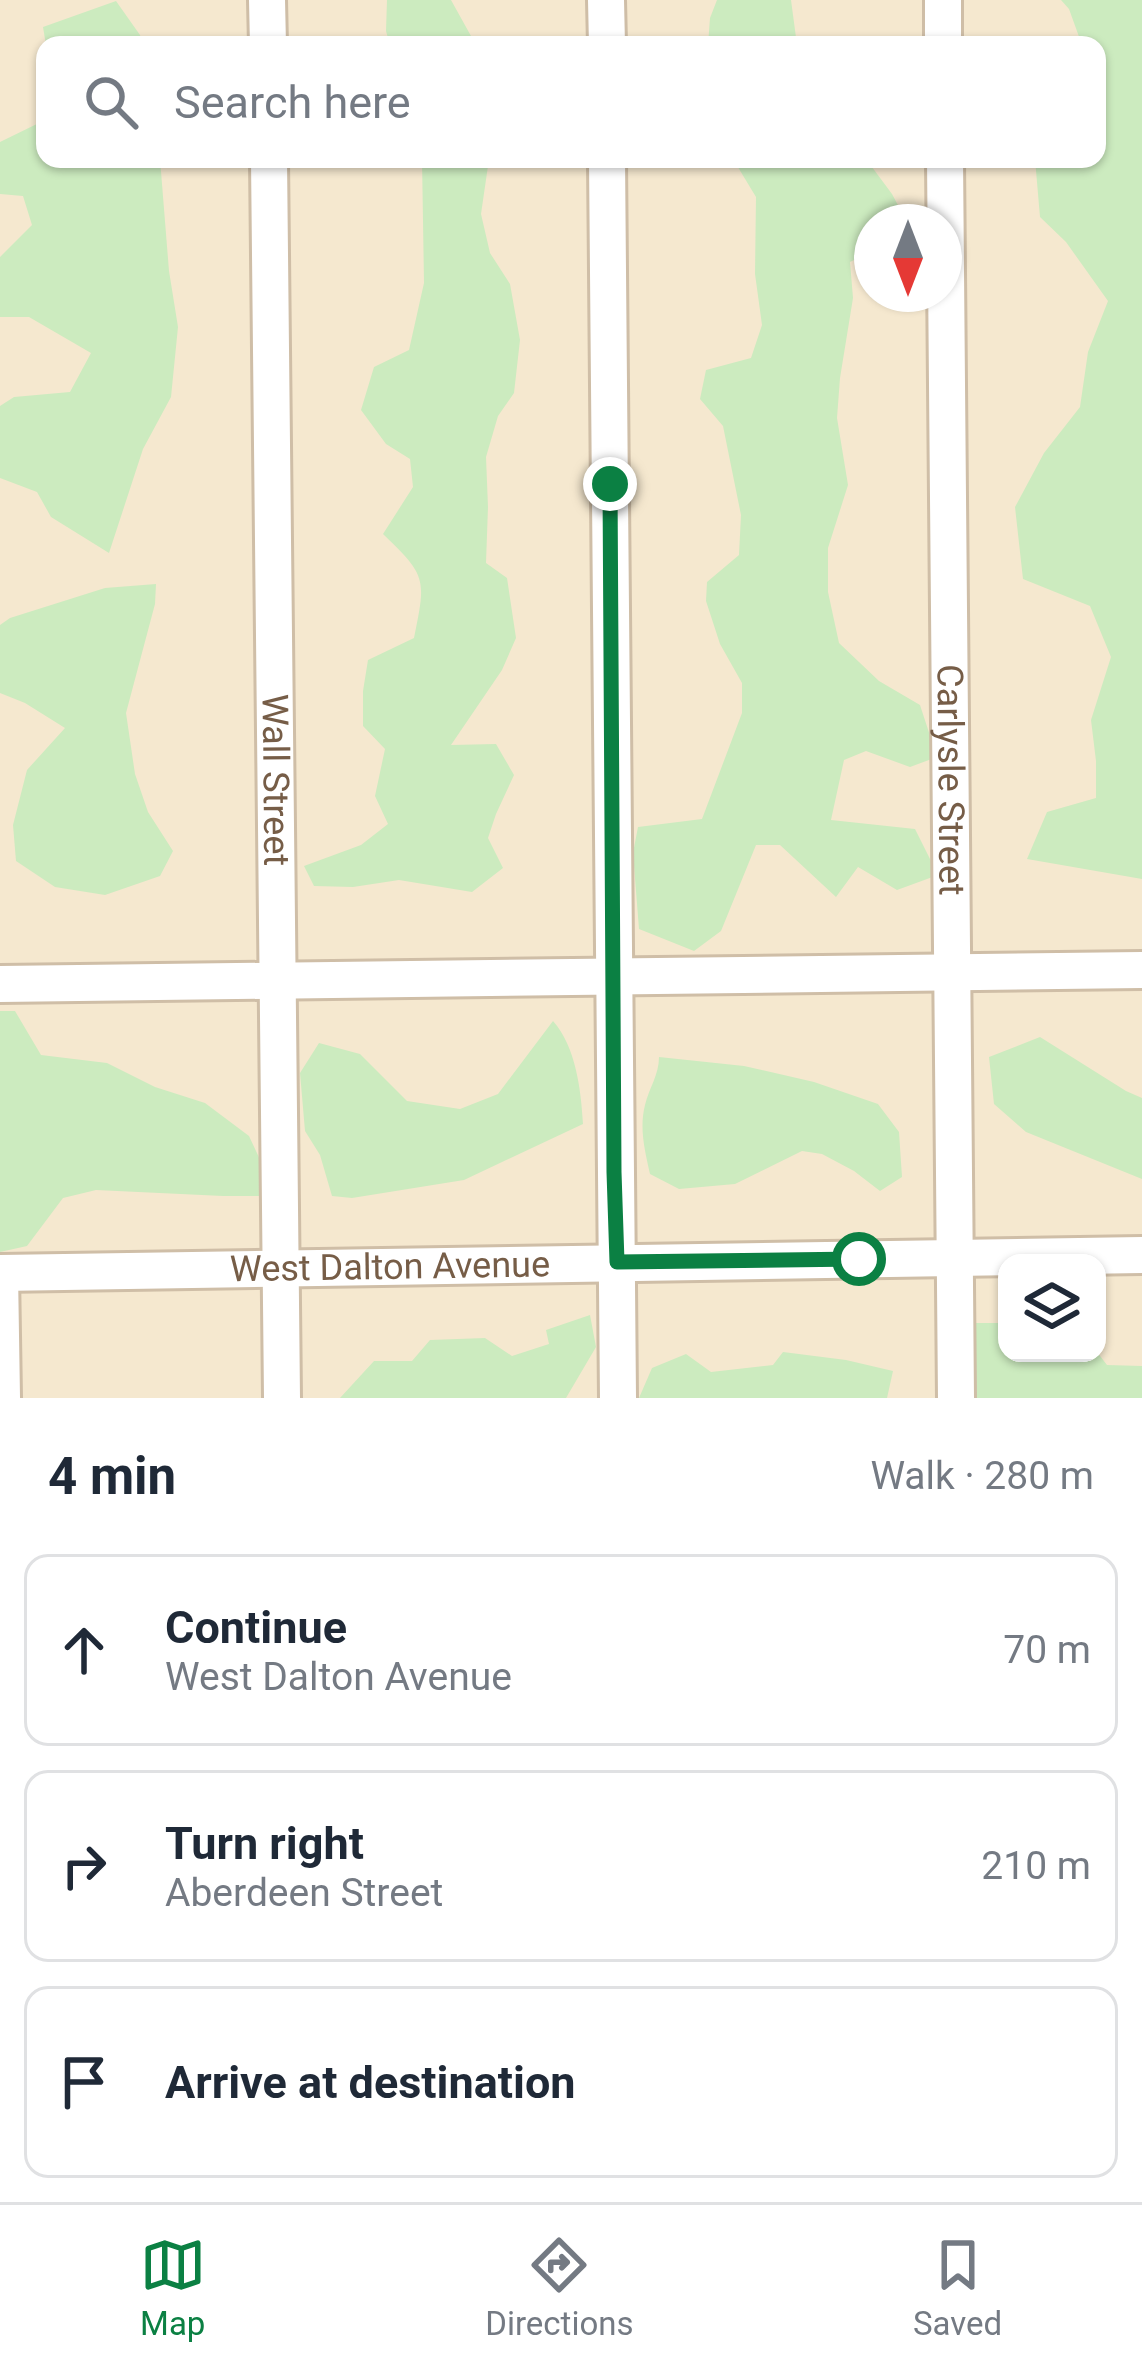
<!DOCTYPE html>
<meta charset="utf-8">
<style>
:root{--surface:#fff;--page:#f2f2f3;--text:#1f2937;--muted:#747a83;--line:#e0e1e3;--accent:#0b8043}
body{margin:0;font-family:Roboto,sans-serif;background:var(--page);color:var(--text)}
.controls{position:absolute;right:36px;bottom:36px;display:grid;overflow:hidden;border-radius:24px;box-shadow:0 3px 9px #0004}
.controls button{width:108px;height:108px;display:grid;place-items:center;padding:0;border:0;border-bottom:3px solid var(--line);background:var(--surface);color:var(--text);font:60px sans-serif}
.compass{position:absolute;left:854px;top:204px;width:108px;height:108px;border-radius:50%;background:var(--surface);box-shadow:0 3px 9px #0004;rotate:180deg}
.stop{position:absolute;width:36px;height:36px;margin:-27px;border:9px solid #0b8043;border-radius:50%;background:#fff}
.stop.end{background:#0b8043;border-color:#fff;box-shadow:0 3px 12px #0008}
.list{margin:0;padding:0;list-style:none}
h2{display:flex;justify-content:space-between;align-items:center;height:156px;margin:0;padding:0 48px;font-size:51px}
h2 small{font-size:39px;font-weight:400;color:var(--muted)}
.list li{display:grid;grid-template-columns:78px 1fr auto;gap:36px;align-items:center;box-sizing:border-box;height:192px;margin:0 24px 24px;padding:0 24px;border:3px solid var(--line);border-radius:24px}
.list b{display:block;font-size:45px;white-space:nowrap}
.list p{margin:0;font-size:39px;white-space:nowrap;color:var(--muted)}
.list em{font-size:39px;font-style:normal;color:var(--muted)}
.icon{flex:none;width:66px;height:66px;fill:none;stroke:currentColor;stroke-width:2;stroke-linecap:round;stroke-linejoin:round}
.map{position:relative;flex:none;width:1142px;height:1398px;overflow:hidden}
.search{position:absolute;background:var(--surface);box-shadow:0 3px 9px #0004;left:36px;right:36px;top:36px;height:132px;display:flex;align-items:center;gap:30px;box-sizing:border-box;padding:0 42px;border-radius:24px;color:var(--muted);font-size:45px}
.sheet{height:804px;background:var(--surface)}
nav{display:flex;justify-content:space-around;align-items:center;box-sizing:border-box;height:168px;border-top:3px solid var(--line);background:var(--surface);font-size:33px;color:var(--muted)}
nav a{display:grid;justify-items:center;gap:6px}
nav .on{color:var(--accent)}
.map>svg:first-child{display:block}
.residential{fill:#f5e8cf;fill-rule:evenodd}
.green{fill:#ccebbf}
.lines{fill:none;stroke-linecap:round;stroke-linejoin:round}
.minor-casing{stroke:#cfbea7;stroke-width:42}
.minor{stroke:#fff;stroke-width:36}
.route{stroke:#0b8043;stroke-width:15}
.labels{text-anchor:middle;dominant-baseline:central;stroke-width:12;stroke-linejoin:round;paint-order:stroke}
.street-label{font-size:36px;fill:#765d47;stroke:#fff9e8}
</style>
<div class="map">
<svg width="1142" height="1398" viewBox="0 0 1142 1398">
<rect width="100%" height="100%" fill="#fdf6e1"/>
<path class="residential" d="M0,0H1142V1398H0ZM45,45H1097V159H45ZM872,222H944V294H872ZM1007,1263H1097V1353H1007Z"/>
<path class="green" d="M387,0H451L476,45H390L386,31Z
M717,0H791L797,45H708L710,18Z
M1061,0H1142V879L1027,859L1047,812L1096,798V761L1091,720L1111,657L1090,606L1023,579L1015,507L1044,453L1080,407L1088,352L1108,301L1066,242L1040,217L1035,159H1097V45H1082L1069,9Z
M116,1L140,35L143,45H46L43,27Z
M45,120V159H160L169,271L178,327L171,397L143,449L109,553L51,517L37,492L0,478V406L14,397L70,392L91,353L29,317H0V257L32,225L23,196L0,194V142Z
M422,159H489L481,214L490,253L510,284L520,340L514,393L498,416L486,457L488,507L486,563L507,578L516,638L502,670L451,745L496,744L514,775L496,814L488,838L503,868L472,892L399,880L353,887L314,886L304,866L361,845L388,824L375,796L385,749L363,726V691L368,660L414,638C426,579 427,576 383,534L413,487L410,459L386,444L361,410L374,367L409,350L424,283Z
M733,159H866L892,194L907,222H872V251L850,262L853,298L840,378L837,418L848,485L828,548V592L839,643L879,681L920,705L937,757L910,767L866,751L844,760L831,820L915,829L938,875L897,890L858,867L836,897L780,845H756L721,931L694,951L639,929L633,853L638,827L702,819L742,713V683L720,644L706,601L707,582L739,555L741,515L723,426L700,399L706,370L751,358L762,325L755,274L756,197Z
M156,584L155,604L126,713L135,774L148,812L173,851L160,876L105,895L55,887L16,861L13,825L27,770L65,728L25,703L0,693V625L10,618L105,588Z
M0,1011H15L41,1055L107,1063L155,1087L205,1103L249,1136L264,1168L268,1196H223L96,1190L63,1198L27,1246L0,1252Z
M553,1021C576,1047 581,1090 583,1124L464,1180L352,1198L332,1196L320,1155L305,1131L300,1073L319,1043L360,1054L407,1101L460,1109L498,1094Z
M1040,1037L1126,1091L1142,1098V1179L1026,1132L994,1104L989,1057Z
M659,1057L744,1066L814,1082L878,1104L899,1132L902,1177L880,1191L854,1171L822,1154L802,1151L735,1184L679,1189L650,1174C645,1151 639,1129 645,1105C649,1088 659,1075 659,1057Z
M590,1315L596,1347L566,1398H340L374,1361H412L430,1340L485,1338L512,1356L549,1344L546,1330Z
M976,1323H998L1007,1327V1353L1097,1352L1107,1365L1142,1366V1398H973L966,1346Z
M783,1352L846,1360L893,1371L887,1398H639L652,1368L686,1354L711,1372L773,1365Z"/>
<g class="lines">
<defs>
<g id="minor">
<path d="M267,0L268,45"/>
<path d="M606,0L607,45"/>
<path d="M943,0V45"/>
<path id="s1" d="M269,159L282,1398"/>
<path d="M607,159L618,1398"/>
<path id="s2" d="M945,159L956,1398"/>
<path d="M0,984L1142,970"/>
<path id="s3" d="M0,1273L1142,1255"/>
<path d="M0,1273L2,1398"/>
</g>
</defs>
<use href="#minor" class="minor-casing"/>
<use href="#minor" class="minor"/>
</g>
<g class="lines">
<path class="route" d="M610,484L614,1172L617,1262L859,1259"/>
</g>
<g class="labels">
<g class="street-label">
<text stroke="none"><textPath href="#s1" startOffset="621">Wall Street</textPath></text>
<text stroke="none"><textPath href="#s2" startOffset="621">Carlysle Street</textPath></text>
<text stroke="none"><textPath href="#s3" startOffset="390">West Dalton Avenue</textPath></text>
</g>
</g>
</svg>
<div class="controls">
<button><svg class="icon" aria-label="layers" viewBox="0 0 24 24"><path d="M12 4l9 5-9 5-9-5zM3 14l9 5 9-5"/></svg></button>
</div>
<svg class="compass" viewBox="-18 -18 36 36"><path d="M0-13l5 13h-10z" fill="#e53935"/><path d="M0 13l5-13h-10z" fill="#747a83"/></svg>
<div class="stop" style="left:859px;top:1259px"></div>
<div class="stop end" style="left:610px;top:484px"></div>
<div class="search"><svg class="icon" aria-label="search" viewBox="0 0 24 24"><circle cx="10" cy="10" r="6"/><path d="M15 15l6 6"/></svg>Search here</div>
</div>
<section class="sheet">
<h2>4 min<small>Walk · 280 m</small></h2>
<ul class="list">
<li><svg class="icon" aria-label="ahead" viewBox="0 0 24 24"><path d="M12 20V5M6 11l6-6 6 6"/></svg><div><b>Continue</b><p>West Dalton Avenue</p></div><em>70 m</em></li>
<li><svg class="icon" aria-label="right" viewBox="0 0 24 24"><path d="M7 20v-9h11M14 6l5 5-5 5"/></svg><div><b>Turn right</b><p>Aberdeen Street</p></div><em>210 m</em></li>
<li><svg class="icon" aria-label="arrive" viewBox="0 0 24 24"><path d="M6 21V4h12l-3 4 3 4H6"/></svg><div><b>Arrive at destination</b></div></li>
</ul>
</section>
<nav>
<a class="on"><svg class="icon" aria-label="map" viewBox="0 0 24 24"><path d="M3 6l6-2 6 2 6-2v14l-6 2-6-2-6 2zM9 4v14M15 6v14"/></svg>Map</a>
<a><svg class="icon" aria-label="directions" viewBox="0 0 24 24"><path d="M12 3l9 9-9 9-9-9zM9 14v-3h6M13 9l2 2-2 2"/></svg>Directions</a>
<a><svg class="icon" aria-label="saved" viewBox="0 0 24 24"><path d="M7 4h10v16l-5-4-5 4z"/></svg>Saved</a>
</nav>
